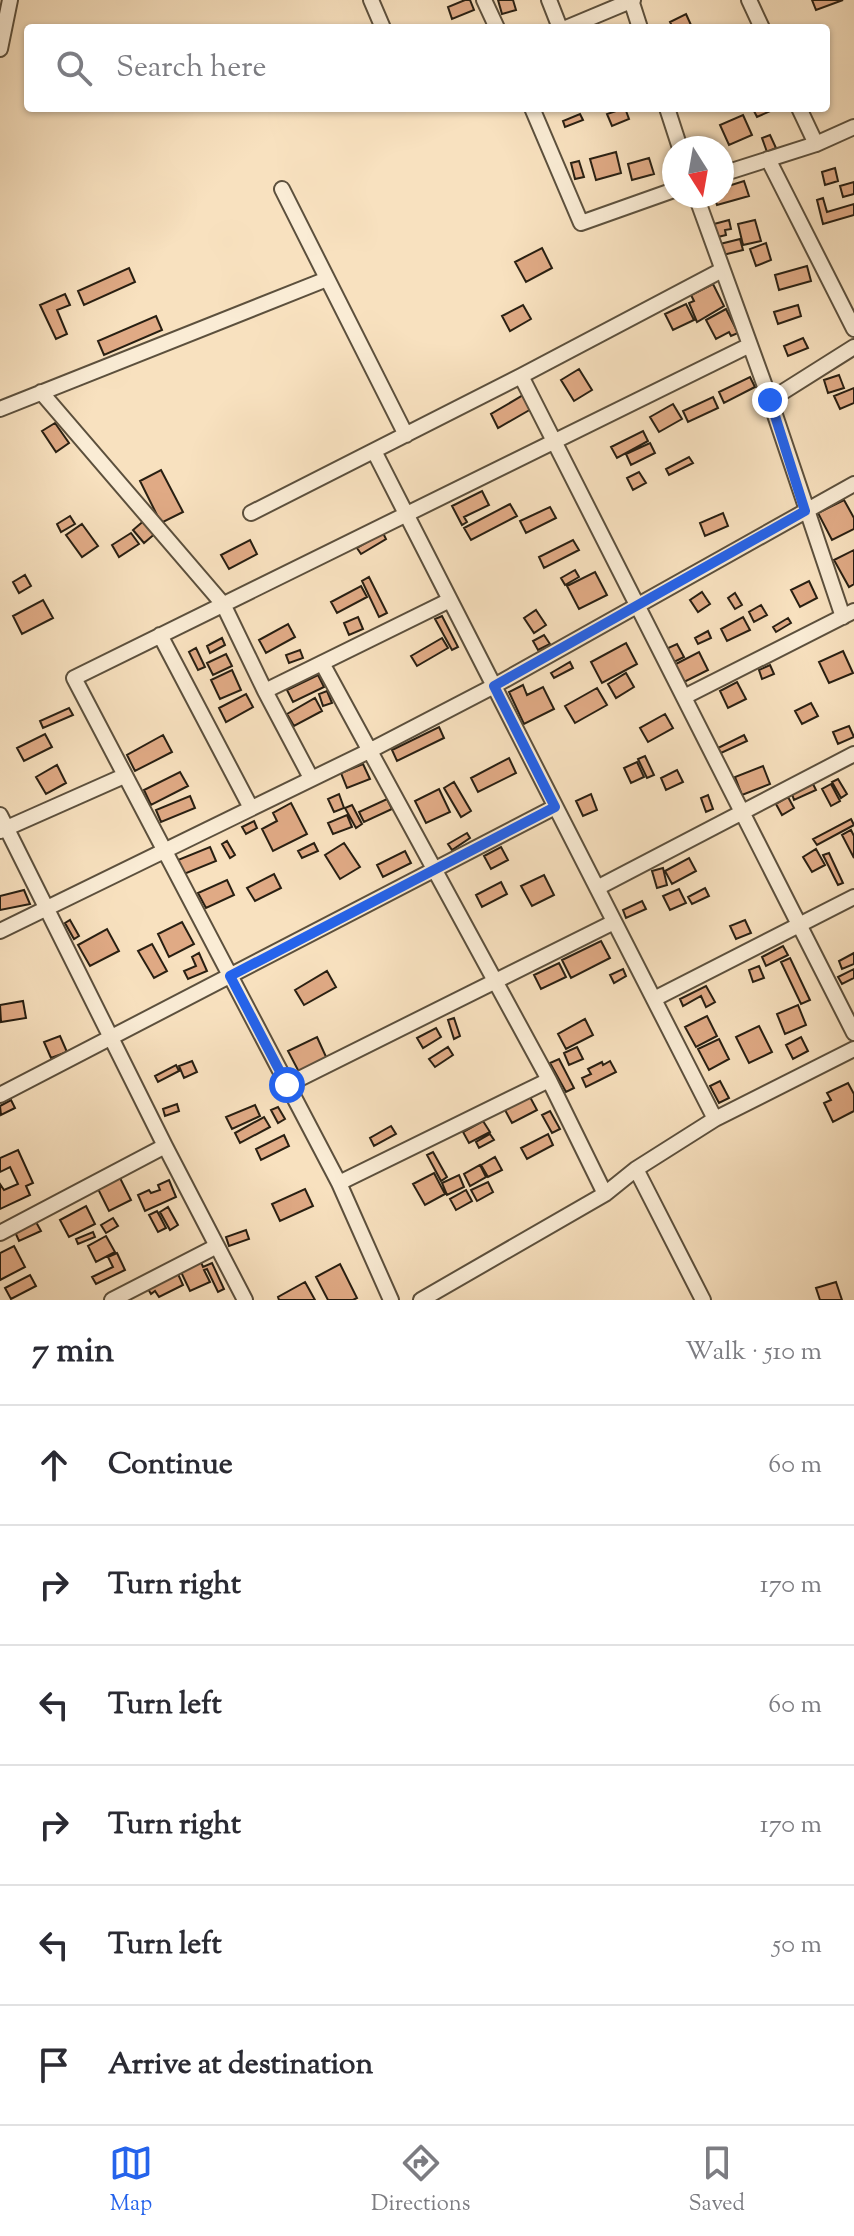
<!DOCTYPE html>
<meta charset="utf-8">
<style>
:root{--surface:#fff;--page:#f7f7f7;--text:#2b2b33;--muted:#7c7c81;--line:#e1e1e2;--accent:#2563eb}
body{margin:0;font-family:"Sorts Mill Goudy",serif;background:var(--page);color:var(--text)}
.compass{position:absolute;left:662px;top:136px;width:72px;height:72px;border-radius:50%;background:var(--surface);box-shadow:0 2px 6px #0004;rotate:169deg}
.stop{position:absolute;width:24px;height:24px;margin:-18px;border:6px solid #2563eb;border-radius:50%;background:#fff}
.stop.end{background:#2563eb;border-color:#fff;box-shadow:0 2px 8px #0008}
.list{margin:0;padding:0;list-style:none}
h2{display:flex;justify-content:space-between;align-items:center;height:104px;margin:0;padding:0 32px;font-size:34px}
h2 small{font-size:26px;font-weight:400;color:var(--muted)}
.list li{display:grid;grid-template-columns:52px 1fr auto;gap:24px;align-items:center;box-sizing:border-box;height:120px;padding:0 32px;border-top:2px solid var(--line)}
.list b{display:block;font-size:30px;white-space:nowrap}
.list em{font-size:26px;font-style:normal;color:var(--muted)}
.icon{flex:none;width:44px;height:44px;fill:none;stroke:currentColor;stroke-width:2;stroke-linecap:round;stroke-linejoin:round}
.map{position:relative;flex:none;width:854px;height:1300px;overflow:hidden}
.search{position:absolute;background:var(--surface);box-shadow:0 2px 6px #0004;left:24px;right:24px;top:24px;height:88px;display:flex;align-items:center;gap:20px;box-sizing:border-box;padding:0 28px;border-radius:8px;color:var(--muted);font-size:30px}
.sheet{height:824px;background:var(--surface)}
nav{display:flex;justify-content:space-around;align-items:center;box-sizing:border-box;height:112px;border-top:2px solid var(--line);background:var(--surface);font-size:22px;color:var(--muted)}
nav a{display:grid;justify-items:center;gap:4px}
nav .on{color:var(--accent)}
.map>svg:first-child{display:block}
.building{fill:#e0aa85;stroke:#281f12;stroke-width:2}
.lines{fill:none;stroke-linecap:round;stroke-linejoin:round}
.minor-casing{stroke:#5c503d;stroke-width:18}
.minor{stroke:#faecd5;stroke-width:14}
.route{stroke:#2563eb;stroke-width:10}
</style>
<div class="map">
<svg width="854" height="1300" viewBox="0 0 854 1300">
<rect width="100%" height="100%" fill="#f8e1bf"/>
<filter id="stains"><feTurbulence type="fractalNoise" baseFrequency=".0025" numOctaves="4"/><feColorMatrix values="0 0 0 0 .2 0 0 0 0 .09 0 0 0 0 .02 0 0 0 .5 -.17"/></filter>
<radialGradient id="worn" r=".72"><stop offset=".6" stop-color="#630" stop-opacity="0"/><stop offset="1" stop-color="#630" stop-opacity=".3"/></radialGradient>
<path class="building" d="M465,0H470L474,10L452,19L448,7Z
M498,0H513L516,10L502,14Z
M812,0H843L816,10Z
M686,14L691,25L673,28L670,22Z
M625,108L629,119L612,126L607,114Z
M756,108H777L757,117L753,109Z
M580,114L583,120L565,127L563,121Z
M743,115L752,135L729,145L720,125Z
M770,135L776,148L767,152L762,138Z
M616,152L621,173L596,180L590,159Z
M649,158L654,174L632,180L628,164Z
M579,161L584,177L575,179L571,163Z
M835,168L838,181L825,185L822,172Z
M744,181L749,196L717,205L714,196H722V188Z
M854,182V194L843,197L840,186Z
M823,198L827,212L854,204V215L823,224L817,200Z
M729,220L731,229L725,230L726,235L718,237L714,224Z
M755,220L761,241L743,245L738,224Z
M740,239L743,250L723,255L720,244Z
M766,243L771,260L756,266L750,249Z
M542,248L552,268L526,282L515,262Z
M807,266L811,281L779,290L775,275Z
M129,268L135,282L84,305L78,291Z
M713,284L724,306L697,322L689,303L694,301L691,295Z
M65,294L70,305L57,310L67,334L56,339L40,305Z
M686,304L694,320L673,330L665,314Z
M523,305L531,319L510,331L502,316Z
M798,305L801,316L778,324L774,312Z
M726,309L738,333L731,336L729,332L716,339L706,320Z
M156,316L162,330L104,355L98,341Z
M803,338L808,348L788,356L784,346Z
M579,369L592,390L574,401L561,380Z
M839,375L844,388L828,393L824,380Z
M750,377L755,387L724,403L719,392Z
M854,388V403L840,409L834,396Z
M525,394L533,408L498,428L491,414Z
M713,397L718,408L688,422L683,411Z
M673,404L682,419L659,432L650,417Z
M55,423L69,443L56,452L42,431Z
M643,431L648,441L617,458L611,447Z
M650,443L655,453L631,465L626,454Z
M689,457L693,463L669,475L666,469Z
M161,470L183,512L161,523L140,481Z
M639,472L646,483L633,490L627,478Z
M482,491L489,505L464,517L467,522L462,525L452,506Z
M844,500L854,518V529L832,540L818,513Z
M510,504L517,516L471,540L464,528Z
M550,507L556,518L526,533L520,521Z
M723,513L728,526L705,536L700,523Z
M70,516L75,524L61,532L57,524Z
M146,519L157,532L144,543L133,530Z
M82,524L98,546L82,557L66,535Z
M131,533L139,544L119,557L112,545Z
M383,533L386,539L361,554L357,548Z
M250,540L257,554L229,569L221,555Z
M573,540L579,550L544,568L539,557Z
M854,550V584L849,587L834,560Z
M575,570L579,577L565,585L561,578Z
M595,572L607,595L579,609L567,586Z
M25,575L31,586L19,593L13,582Z
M369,577L387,613L379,617L362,581Z
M809,581L817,598L800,607L791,590Z
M361,586L367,597L337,613L331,602Z
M702,592L710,604L698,612L690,600Z
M735,593L742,605L735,609L728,598Z
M43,600L53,618L22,634L13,616Z
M761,605L767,615L754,622L749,612Z
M536,610L546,625L534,633L524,618Z
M442,616L458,647L452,650L435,619Z
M358,617L363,629L349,635L344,623Z
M743,617L750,630L727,641L721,629Z
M788,618L791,623L776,632L773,627Z
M288,624L295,637L266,653L259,640Z
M708,631L711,638L698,644L695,638Z
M544,635L550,644L538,650L533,641Z
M222,638L225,645L210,653L207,646Z
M442,638L448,648L417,666L411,656Z
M626,643L637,664L602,683L591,662Z
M677,644L684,657L672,663L666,649Z
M196,648L205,667L198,670L189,652Z
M300,650L303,658L289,663L286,655Z
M843,651L853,673L829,683L819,662Z
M699,652L708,670L684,682L674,665Z
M226,654L232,666L213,675L207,663Z
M570,662L573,668L554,678L551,673Z
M770,665L774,674L762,679L759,670Z
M232,670L241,690L220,699L211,680Z
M626,673L634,687L616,698L608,684Z
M318,675L324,687L293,702L287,690Z
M737,682L746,699L728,708L720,691Z
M523,685L527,695L543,687L554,709L524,724L509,692Z
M597,688L607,705L575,723L565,706Z
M327,691L332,703L323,706L319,694Z
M246,694L253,707L226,722L219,708Z
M315,698L322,711L294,726L287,714Z
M811,703L818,716L802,724L795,711Z
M69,708L73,715L43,728L40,721Z
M665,714L673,728L648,742L640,728Z
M849,726L854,737L838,744L833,732Z
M439,727L444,738L397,761L392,750Z
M45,734L52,747L24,761L17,748Z
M163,735L172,752L135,771L127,755Z
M744,735L747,741L721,753L718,748Z
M645,756L654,775L647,778L638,759Z
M509,758L516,773L478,792L471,778Z
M637,762L644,777L631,783L624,768Z
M363,764L370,779L347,788L341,773Z
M57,765L66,783L46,794L36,777Z
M763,766L770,784L742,795L735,777Z
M677,770L683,782L666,790L661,778Z
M180,772L188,786L151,805L144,790Z
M838,779L847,794L841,798L832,782Z
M454,782L471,811L461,817L444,788Z
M813,784L816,790L794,800L792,794Z
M831,784L840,801L831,806L822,789Z
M439,789L450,812L426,823L415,801Z
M339,794L344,808L334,812L328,799Z
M591,794L597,810L583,816L576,801Z
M708,795L713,809L706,812L701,798Z
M190,796L195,808L161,822L156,810Z
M788,797L794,808L782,815L776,804Z
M387,799L392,809L364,822L359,812Z
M291,803L307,834L273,851L262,829L277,821L273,813Z
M352,805L362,824L356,828L345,808Z
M347,815L352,827L333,834L328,823Z
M851,819L854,825L817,845L813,839Z
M254,821L257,828L246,834L242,827Z
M851,830L854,836V858L842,835Z
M467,833L470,838L452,850L448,844Z
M227,841L235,855L230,858L222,844Z
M314,843L318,851L302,858L298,851Z
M344,843L360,867L340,879L325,855Z
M210,847L216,861L184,874L178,860Z
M501,847L508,860L491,869L484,856Z
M816,849L825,865L812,872L803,857Z
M405,851L411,863L383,877L377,865Z
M829,853L843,883L838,885L823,855Z
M689,858L696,871L672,884L665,871Z
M663,868L667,885L657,888L652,871Z
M274,874L281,888L255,901L247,888Z
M544,875L554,895L532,906L521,886Z
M227,880L234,895L206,908L198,893Z
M501,882L507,894L482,907L476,895Z
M705,888L709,896L692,904L688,897Z
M679,889L686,903L670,910L663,896Z
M24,890L30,904L0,910V896Z
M642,901L646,909L626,918L623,910Z
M70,920L79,936L74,939L65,923Z
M745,920L751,933L736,939L730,926Z
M182,922L194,944L169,957L158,934Z
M107,929L119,951L90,966L78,945Z
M601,941L610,958L571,978L562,960Z
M152,944L167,971L154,978L138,951Z
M783,946L788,955L766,966L762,957Z
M199,953L207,971L188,979L184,971L196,966L192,957Z
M854,953V964L842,969L839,961Z
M790,958L810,1000L801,1004L781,962Z
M559,963L566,977L541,989L534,975Z
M759,966L764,978L753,982L749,970Z
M623,969L626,976L614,983L610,975Z
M854,969V978L842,984L838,977Z
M327,971L336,987L304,1005L295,990Z
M706,986L715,1002L706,1007L701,996L683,1006L680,999Z
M23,1001L26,1018L1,1022L0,1005Z
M798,1005L806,1025L785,1034L777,1014Z
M707,1016L717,1036L696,1047L685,1027Z
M454,1018L460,1036L454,1039L448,1020Z
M585,1019L593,1035L566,1049L558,1034Z
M759,1026L772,1052L749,1063L736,1037Z
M436,1028L441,1037L423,1048L417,1038Z
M60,1036L67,1052L51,1058L44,1042Z
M317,1037L327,1059L299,1072L288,1051Z
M801,1037L808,1051L793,1059L786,1045Z
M719,1039L729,1059L709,1070L698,1049Z
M448,1047L453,1055L435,1067L429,1059Z
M577,1047L583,1059L569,1065L564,1053Z
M559,1059L574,1088L566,1092L550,1063Z
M192,1061L197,1072L184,1078L179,1066Z
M610,1061L616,1072L586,1087L582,1078L591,1074L588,1069L602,1062L603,1065Z
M176,1065L179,1071L158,1082L155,1076Z
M720,1081L729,1098L719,1103L710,1086Z
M848,1083L854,1094V1111L833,1122L824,1103L831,1100L827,1093Z
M530,1097L537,1110L512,1123L505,1110Z
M11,1100L15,1108L1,1115L0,1106Z
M177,1104L179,1111L165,1116L163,1109Z
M255,1105L260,1116L232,1129L226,1117Z
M278,1107L285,1119L278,1123L271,1110Z
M550,1111L560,1129L552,1133L542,1115Z
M264,1117L270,1127L240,1143L235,1133Z
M483,1121L490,1132L469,1143L463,1132Z
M391,1126L396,1134L374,1146L370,1138Z
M490,1134L494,1140L479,1148L476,1142Z
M548,1134L553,1145L527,1159L521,1148Z
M284,1135L289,1146L261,1160L256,1149Z
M18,1150L33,1183L26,1186L30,1195L0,1209V1184L4,1190L18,1184L10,1167L0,1172V1158Z
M433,1152L447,1177L441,1181L427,1155Z
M495,1157L502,1170L488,1177L481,1165Z
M480,1165L486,1177L470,1186L464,1174Z
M434,1173L445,1194L425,1205L413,1184Z
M459,1175L464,1187L447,1195L442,1183Z
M119,1176L131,1200L109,1211L97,1187Z
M169,1180L176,1197L145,1211L138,1195L149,1190L151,1193L160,1190L158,1185Z
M488,1182L493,1192L477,1201L471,1190Z
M305,1189L313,1206L280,1221L272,1204Z
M466,1190L472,1201L456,1210L450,1199Z
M86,1206L95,1224L69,1237L60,1220Z
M168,1207L178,1225L170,1230L160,1212Z
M157,1211L166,1228L158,1232L149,1215Z
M113,1218L118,1226L106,1233L101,1225Z
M36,1222L41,1231L19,1241L15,1232Z
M246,1230L249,1239L229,1246L226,1237Z
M93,1232L95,1237L78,1244L76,1239Z
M106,1236L115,1252L96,1262L88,1246Z
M14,1246L25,1267L0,1280V1253Z
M117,1253L125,1270L96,1284L92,1277L113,1267L108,1257Z
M201,1262L203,1267L212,1263L224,1289L218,1292L207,1269L204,1270L210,1282L190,1291L181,1272Z
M340,1264L357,1298L353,1300H328L316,1277Z
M178,1274L183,1285L159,1297L155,1291L151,1294L148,1289Z
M30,1275L36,1286L11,1299L5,1288Z
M305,1282L315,1300H279L278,1297Z
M836,1282L842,1300H820L816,1288Z"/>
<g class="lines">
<defs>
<path id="minor" d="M371,0L383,28
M484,0L497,28
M549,0L560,28
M631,0L640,28
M749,0L762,28
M566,28L633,0
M0,49L10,0
M532,108L581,223L674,190
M667,108L680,148
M799,108L816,144
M768,159L854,329
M722,174L816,144L854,127
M282,189L406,435
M696,196L770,400L843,617
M521,376L854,1033
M41,392L223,604L265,691L311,778
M770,400L854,347
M0,409L327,279
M374,451L715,1119
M251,513L521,376L722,270
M160,635L251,808
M322,663L549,1080L605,1194
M265,691L450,600
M684,697L854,611
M0,815L165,1146L245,1300
M0,831L124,776
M597,888L854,754
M0,931L371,750L494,686L854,484
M654,999L854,897
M287,1085L614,922
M0,1095L555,807
M636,1169L703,1300
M339,1183L549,1080
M0,1233L165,1146
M112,1300L217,1246
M391,1300L339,1183L74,678L748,346
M421,1300L605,1194L636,1169L715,1119L854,1049"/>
</defs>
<use href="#minor" class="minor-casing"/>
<use href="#minor" class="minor"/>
</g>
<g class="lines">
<path class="route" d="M287,1085L230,976L555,807L494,686L805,511L770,400"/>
</g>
<rect width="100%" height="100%" filter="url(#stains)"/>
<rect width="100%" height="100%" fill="url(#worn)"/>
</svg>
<svg class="compass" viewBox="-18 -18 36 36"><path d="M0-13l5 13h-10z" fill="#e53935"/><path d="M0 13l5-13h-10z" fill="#7c7c81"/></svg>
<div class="stop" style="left:287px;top:1085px"></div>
<div class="stop end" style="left:770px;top:400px"></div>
<div class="search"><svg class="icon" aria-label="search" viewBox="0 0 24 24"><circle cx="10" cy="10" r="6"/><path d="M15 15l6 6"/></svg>Search here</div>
</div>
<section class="sheet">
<h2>7 min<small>Walk · 510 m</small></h2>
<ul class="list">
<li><svg class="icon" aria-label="ahead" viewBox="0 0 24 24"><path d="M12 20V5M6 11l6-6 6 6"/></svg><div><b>Continue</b></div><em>60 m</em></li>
<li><svg class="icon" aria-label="right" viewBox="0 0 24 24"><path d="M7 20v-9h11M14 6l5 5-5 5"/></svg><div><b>Turn right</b></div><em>170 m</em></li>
<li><svg class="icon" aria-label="left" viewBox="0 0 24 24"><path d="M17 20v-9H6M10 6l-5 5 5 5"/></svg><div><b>Turn left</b></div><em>60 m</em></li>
<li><svg class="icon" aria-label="right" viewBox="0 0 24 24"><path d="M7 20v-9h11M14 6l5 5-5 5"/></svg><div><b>Turn right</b></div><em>170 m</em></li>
<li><svg class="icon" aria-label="left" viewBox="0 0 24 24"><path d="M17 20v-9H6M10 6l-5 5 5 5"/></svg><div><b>Turn left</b></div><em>50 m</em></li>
<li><svg class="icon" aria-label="arrive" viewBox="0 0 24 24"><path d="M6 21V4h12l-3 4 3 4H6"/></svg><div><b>Arrive at destination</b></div></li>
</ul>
</section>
<nav>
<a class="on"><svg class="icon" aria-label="map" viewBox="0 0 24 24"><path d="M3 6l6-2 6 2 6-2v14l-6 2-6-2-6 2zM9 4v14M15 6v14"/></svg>Map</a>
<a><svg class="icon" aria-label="directions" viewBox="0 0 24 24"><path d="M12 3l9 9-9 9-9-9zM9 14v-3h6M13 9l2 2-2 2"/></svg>Directions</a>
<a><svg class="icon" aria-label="saved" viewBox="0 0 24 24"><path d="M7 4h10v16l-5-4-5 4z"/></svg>Saved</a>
</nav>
